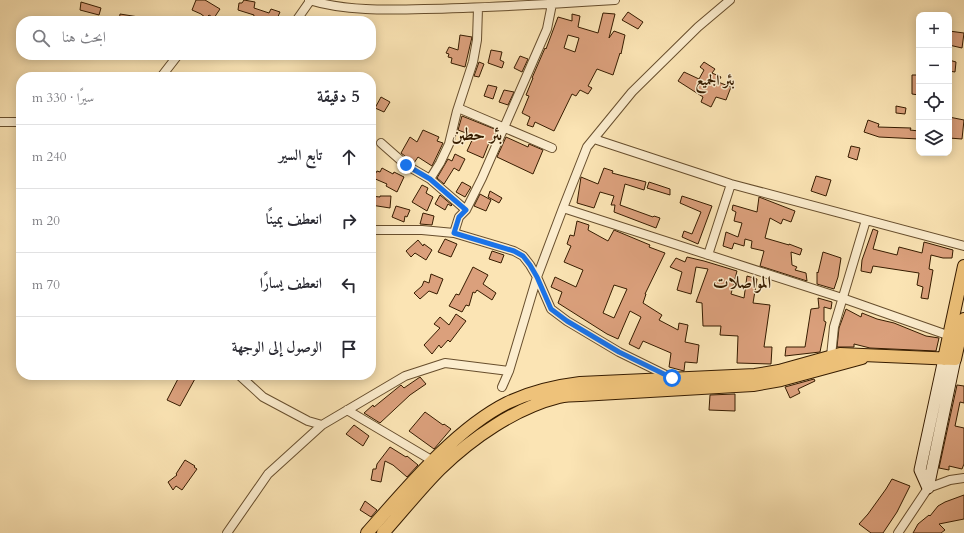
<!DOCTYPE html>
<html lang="ar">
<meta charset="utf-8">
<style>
:root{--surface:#fff;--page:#f2f2f3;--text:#2b2b33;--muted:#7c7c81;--line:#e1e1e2}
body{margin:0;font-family:Cardo,Amiri,serif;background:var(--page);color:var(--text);direction:rtl}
.controls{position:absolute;right:12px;top:12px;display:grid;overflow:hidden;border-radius:8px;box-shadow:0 2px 10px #0003}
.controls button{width:36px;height:36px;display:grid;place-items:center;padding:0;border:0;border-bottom:1px solid var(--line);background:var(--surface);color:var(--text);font:20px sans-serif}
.stop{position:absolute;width:12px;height:12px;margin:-9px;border:3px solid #1a73e8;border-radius:50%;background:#fff}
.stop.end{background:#1a73e8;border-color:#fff;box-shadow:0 1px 4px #0008}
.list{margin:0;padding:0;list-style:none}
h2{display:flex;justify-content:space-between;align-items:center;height:52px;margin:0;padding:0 16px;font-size:17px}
h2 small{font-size:13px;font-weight:400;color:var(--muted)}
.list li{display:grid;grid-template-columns:26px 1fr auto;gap:12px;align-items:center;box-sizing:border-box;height:64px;padding:0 16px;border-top:1px solid var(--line)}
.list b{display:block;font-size:15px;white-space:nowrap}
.list em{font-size:13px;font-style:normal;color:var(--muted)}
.icon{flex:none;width:22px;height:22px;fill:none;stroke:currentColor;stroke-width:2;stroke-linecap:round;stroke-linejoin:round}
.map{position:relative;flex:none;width:964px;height:533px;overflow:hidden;direction:ltr}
.search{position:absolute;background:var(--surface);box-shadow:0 2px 10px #0003;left:16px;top:16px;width:360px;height:44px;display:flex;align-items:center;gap:10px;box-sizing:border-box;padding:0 14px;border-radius:16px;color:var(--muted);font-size:15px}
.panel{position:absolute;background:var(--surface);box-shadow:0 2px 10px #0003;left:16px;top:72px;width:360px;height:308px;border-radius:16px;direction:rtl}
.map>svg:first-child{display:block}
.building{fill:#dba07c;stroke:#361c00;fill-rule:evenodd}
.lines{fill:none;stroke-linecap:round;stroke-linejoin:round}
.street-casing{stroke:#674e2d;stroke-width:10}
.secondary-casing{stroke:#361c00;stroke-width:13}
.primary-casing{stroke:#361c00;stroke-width:14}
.street{stroke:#fcedce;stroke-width:8}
.secondary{stroke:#fcedce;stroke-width:11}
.primary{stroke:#eec27a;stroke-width:12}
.route{stroke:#1a73e8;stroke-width:5}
.labels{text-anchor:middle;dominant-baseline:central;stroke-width:3;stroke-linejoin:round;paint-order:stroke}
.quarter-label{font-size:15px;font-weight:bold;fill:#361c00;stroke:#fcedce}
.district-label{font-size:17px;font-weight:bold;fill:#361c00;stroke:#fcedce}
</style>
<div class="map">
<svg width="964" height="533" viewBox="0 0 964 533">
<rect width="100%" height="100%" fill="#fbe4b4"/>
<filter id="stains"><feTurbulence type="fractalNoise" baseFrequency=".005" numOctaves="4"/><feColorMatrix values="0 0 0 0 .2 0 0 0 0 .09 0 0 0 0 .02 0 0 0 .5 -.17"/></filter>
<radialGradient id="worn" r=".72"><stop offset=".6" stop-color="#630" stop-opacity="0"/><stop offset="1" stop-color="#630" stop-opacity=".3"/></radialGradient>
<path class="building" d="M196,0H205L220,9L214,18L209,15L206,18L201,14L192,10Z
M244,0L255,2L254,8L269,13L271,9L280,12L276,21H253L254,15L238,10L239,3H242Z
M81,2L101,8L99,15L80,10Z
M628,12L643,22L638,29L622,20Z
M603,13L615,14L609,38L614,31L625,35L621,54L620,53L613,75L597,69L588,86L592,88L588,94L580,90L576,96L572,94L554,131L535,122L533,127L527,125L530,117L522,113L529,96L526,95L533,78H532L545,48L546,49L558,17L572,21V14L580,16L578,27L598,33ZM568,35L579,38L575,52L564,48Z
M120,14L145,18L144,21H119Z
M949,31L964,33L962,48L949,45Z
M460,35L472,37L465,67L451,63L452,58L448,57L449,54L446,53L449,47L458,50Z
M491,50L502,52L500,60L504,62L502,68L488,63Z
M520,56L528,59L522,72L514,68Z
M949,60L956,62L955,72L949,71Z
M479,62L484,64L479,77L474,76Z
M704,62L715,69L712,73L721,77L718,82L731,87L726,100L716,97L711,107L701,102L703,97L678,81L684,72L699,79L704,70L700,67Z
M912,75H919V95L912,94Z
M488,85L497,87L493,99L484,96Z
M504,90L514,92L508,105L499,102Z
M381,97L390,102L384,112L375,108Z
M896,106L906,108L905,114L896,113Z
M462,116L497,130L491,144L489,143L483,158L467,151L474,136L458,130Z
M949,117L964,120L962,139L949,138Z
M868,120L879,124L878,127L911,128L910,130L919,131V139L879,137L864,132Z
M423,130L439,137L437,141L443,143L432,166L418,157L414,163L401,153L410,137L417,142Z
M506,137L528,147L529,144L543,150L533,174L497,157Z
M851,146L860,148L857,160L848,157Z
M455,154L465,159L459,171L454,168L444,184L437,178L448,159L452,161Z
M382,168L393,174L394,172L404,177L397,192L386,186L387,184L373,178L377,171L380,172Z
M604,168L613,171L612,173L646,182L644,190L625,184L620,205L653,217L654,216L660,218L656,228L614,212L615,205H611L614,196L600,192L594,208L577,203L581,177L598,184Z
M816,176L831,180L826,196L811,191Z
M462,182L471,187L465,197L456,192Z
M649,182L670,189V195L647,188Z
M422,185L428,188L426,193L433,197L427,211L412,202Z
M490,191L502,198L499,203L488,197Z
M480,194L491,200L486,211L474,206Z
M440,195L452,205L451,206L448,204L445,210L435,204Z
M371,196L380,197V196H391L390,208L371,205Z
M682,196L712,206L698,244L682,237L684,231L692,234L701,212L680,203Z
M759,197L795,211L791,222L783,219L781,224L770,218L765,238L789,245V244L802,249L800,255L791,252L792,265L797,267L795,270L806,273L807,281L760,266L764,251L751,248L752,241L745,239L744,246L734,243L732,249L723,246L726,232L738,237L742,223L734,221L736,212L732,210L733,205L757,212Z
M396,206L410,210L407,217L405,216L404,222L392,217Z
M423,213L434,216L432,225L420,224Z
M577,221L589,225L588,230L608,241L614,230L650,245L649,247L665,253L645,294H646L643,303L662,315L659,320L678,330L679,323L688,325L685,342L699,345L697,363L685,362L684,371L669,367L671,353L643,341L639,349L629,344L641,317L630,311L618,339L607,334L558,303L562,292L551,287L555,277L576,287L583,270L564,262L571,246L567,244L570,235L574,236ZM614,285L627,289L614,318L603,313Z
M873,229L878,231L873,249L897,255L899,247L922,253L924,242L953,250L952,258H943L931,255L929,269L933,270L928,299L921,298L923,287L917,285L919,273L873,266L871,273L861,271L862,260Z
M445,239L457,244L451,257L438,252Z
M418,240L423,246L424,244L432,250L426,260L415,253L411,257L406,251Z
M492,251L504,255L501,263L489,259Z
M823,252L841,258L838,277L834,289L817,284V272L818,273Z
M687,257L704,261L737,271L731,294L744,298L747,276L757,279L753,303L770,305L764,347H772L771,364L737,363L738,336L720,335L721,326H703L702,303L696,302L708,269L696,267L691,294L677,290L682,272L670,267L676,258L685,262Z
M473,267L488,275L483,284L496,293L492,300L477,290L475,293L473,292L469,306L466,305L462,312L449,306L456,294L459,295Z
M431,274L443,279L437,294L429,291L420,299L414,293L422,286L424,281L429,283Z
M818,298L832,302L831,309L824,307V321L826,322L820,352L785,356L786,347H805L811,309L819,308Z
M846,309L861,317L862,313L877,319L894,323L926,336L939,338L936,351L870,348L854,344V347H837L839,328Z
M456,314L466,321L450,342L448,340L441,348L439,345L432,354L424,345L440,328L434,324L440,317L449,325Z
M180,375H191L196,377L180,406L167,400Z
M420,377L426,384L410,395L380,423L364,413L373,405L374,407L401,385L404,388Z
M814,379L815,381L798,389L800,393L790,398L785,387Z
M957,385L964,386V403L960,402L955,426L964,428V464L962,469L949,466V470L939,468Z
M735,394V411L709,410L710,395Z
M425,412L443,425L444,424L451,429L434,449L409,431Z
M354,425L369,436L363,446L346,434Z
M390,447L406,457L407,456L418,465L407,477L393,465L385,461L381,482L371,480L373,469H376L377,464Z
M185,460L195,466L194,467L197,469L182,490L176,486L173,490L168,482L177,475L176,474Z
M892,479L910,486L897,512L883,533H871L859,524L868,514L886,489Z
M964,495V519L939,524L945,530L941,533H913L918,524L929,515L930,516L938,506L945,502Z
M365,501L377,510L371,517L360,510Z"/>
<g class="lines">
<defs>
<path id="street" d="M309,0C344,11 387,10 424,9C488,8 552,4 615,0
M296,21L310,1
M161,77L178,55
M458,108L552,148
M0,122H21
M594,139L731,184L964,246
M381,143L406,165L430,179L466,210
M430,179L440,163L449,144L457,111L473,62L477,40L478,8
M563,208L587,147L632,92L698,27L730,0
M371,230H422L454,233L514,251L523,256L530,265L537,277L551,309L567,321L619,352L672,378
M454,233L459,217L466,210L482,178L547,29L552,4
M708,255L731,184
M831,356L834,327L866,220
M239,375L263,397L308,421L322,425
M502,387L509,371L537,277L563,208L842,298L953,337
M347,410L433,461
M227,533L268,474L322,425L405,376L445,363L509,371
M898,533L928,488L950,480L964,478"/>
<path id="secondary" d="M944,359L920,470L928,488L955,359"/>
<path id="primary" d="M944,359L964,266
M367,533C406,489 455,429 507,403C530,392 555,386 580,383L755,375L779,371L840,354L955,359L964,319
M383,533C402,512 420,489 440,469C472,438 515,408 559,397C566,395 574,395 581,395L753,385L781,380L862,358"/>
</defs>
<use href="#street" class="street-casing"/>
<use href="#secondary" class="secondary-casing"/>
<use href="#primary" class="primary-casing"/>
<use href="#street" class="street"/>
<use href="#secondary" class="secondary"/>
<use href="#primary" class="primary"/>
</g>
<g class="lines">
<path class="route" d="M406,165L430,179L466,210L459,217L454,233L514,251L523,256L530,265L537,277L551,309L567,321L619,352L672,378"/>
</g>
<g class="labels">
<g class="quarter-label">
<text x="715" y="80">بئر الجميع</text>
</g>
<g class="district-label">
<text x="477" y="134">بئر حطبن</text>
<text x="742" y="282">المواصلات</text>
</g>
</g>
<rect width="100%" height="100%" filter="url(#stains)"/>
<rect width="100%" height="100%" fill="url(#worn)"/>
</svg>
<div class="controls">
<button>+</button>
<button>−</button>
<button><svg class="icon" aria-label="locate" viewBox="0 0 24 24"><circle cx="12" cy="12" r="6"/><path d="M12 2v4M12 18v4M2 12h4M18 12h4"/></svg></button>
<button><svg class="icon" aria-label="layers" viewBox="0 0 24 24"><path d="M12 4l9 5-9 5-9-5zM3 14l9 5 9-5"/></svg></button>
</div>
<div class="stop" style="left:672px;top:378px"></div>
<div class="stop end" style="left:406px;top:165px"></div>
<div class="search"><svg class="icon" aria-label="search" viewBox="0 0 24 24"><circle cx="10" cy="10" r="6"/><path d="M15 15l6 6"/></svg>ابحث هنا</div>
<section class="panel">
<h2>5 دقيقة<small>سيرًا · 330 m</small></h2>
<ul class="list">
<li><svg class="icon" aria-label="ahead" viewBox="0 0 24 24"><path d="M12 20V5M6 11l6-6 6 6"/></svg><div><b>تابع السير</b></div><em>240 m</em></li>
<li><svg class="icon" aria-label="right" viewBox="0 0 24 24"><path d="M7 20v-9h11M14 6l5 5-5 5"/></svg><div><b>انعطف يمينًا</b></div><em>20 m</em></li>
<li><svg class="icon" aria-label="left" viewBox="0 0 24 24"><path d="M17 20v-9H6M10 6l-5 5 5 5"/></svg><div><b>انعطف يسارًا</b></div><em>70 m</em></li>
<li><svg class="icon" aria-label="arrive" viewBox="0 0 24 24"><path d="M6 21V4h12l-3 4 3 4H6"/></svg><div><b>الوصول إلى الوجهة</b></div></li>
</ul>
</section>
</div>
